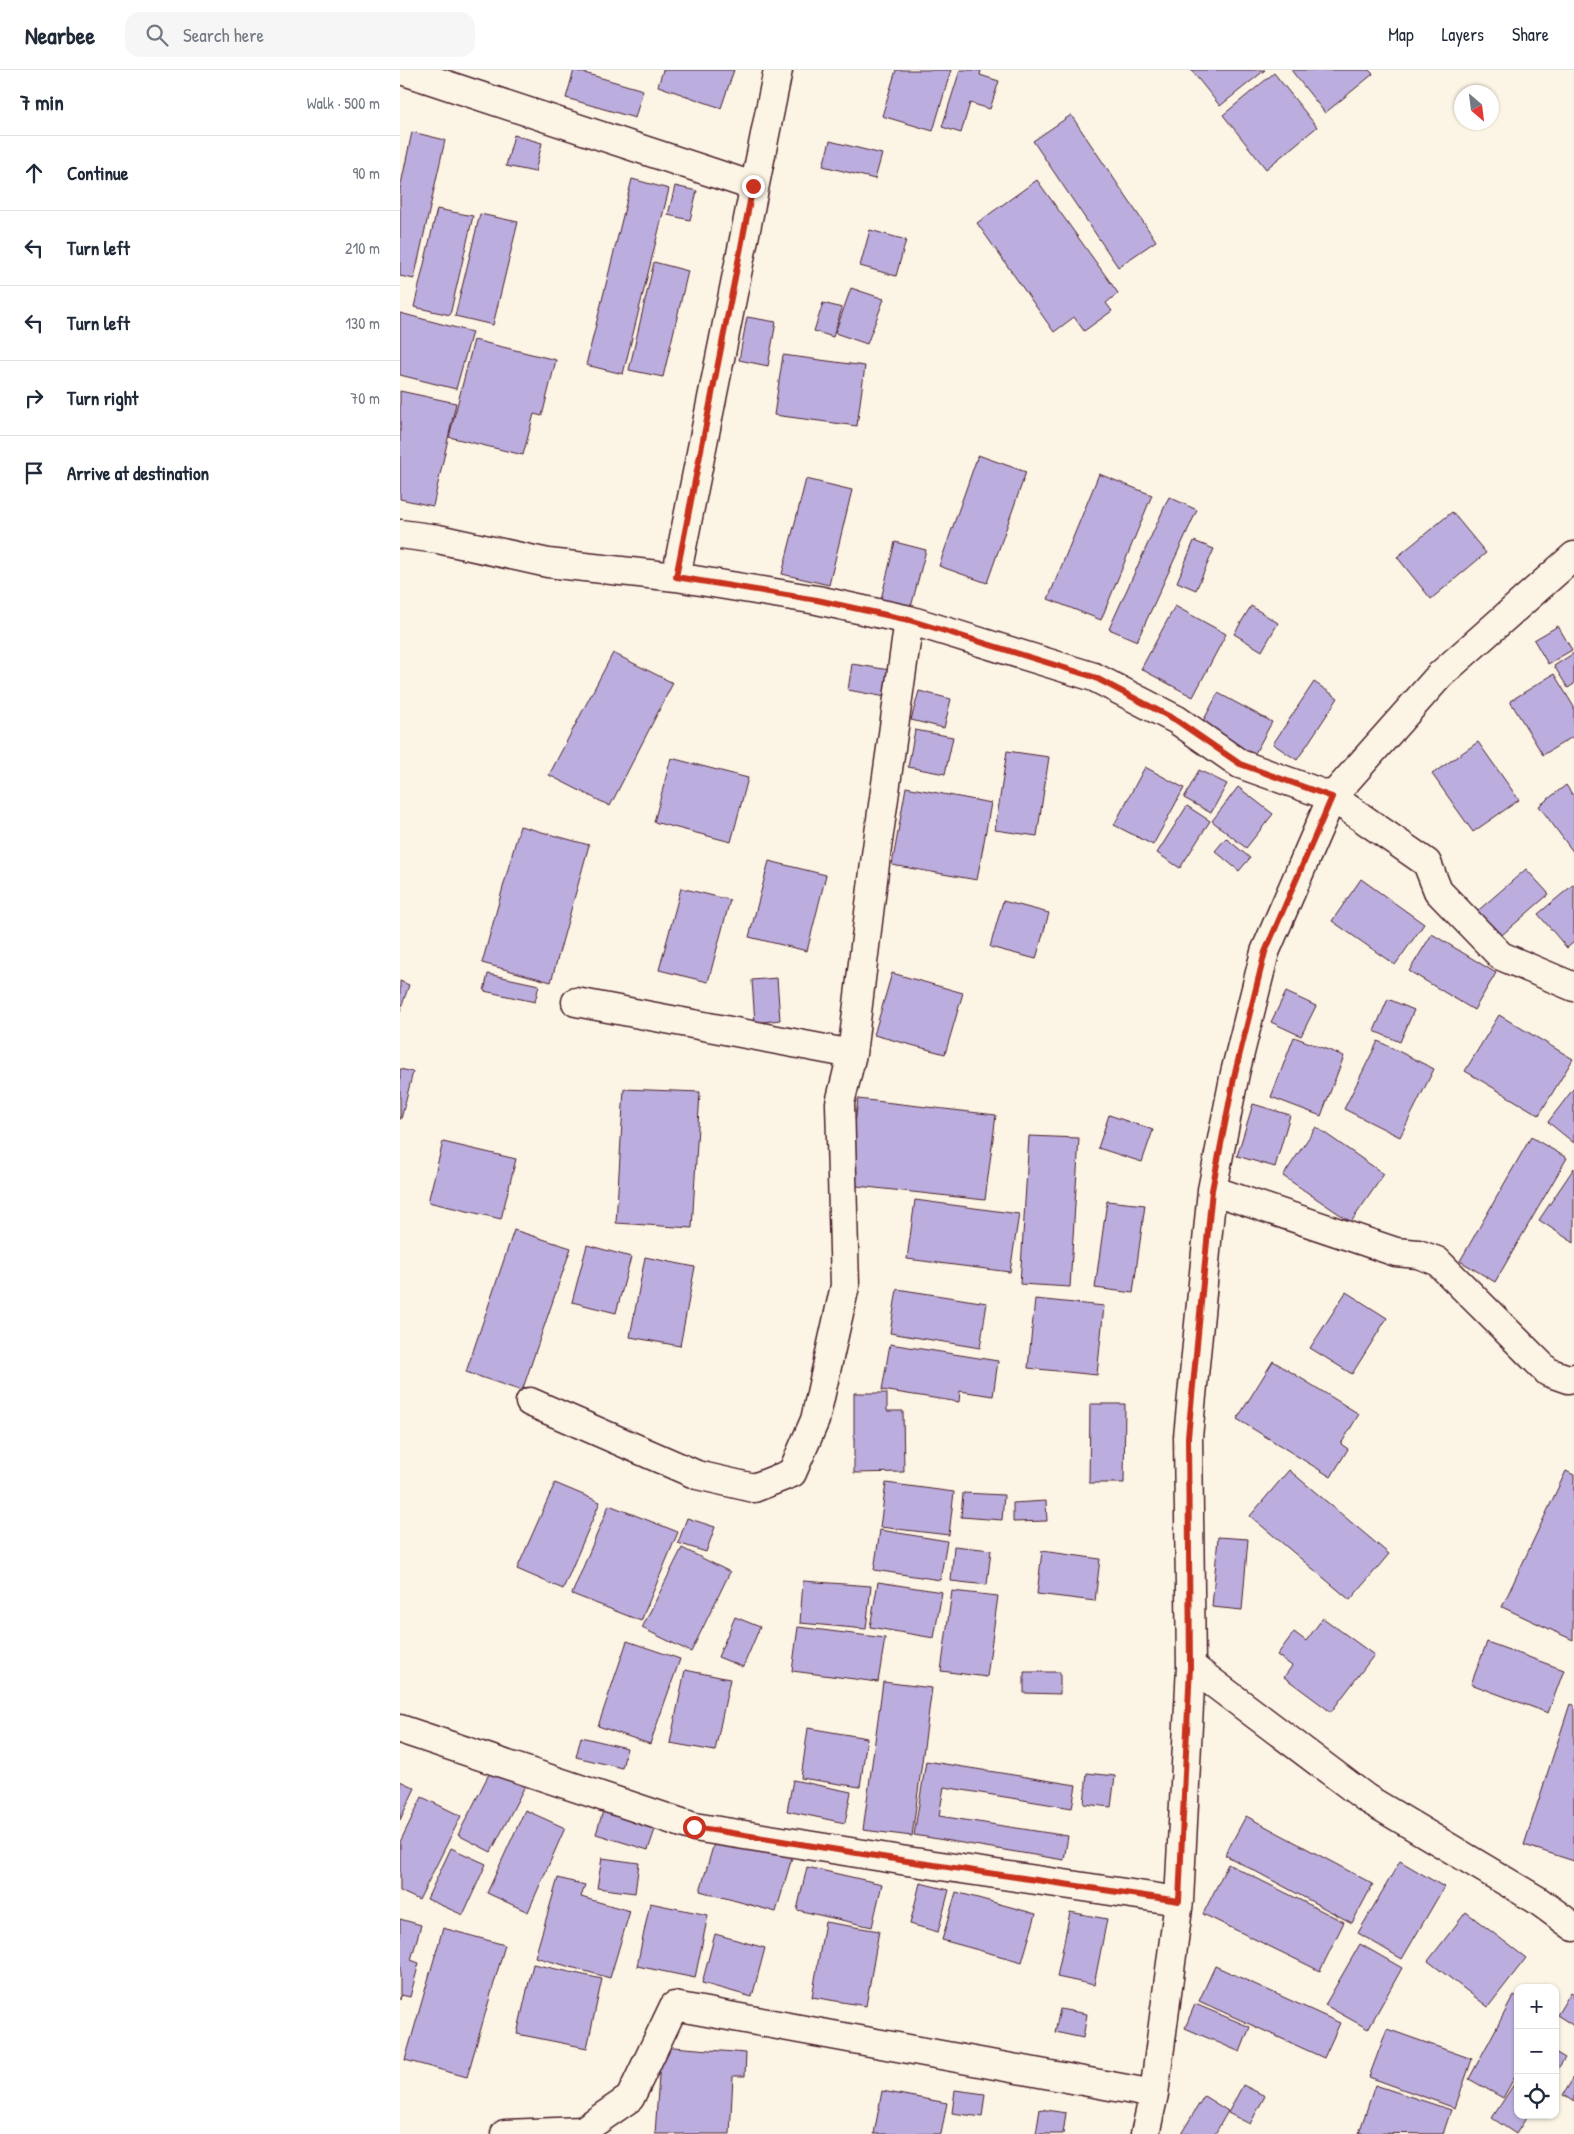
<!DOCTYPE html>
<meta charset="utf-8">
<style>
:root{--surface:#fff;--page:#f6f6f7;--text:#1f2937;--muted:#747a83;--line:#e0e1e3}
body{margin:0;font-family:"Patrick Hand",sans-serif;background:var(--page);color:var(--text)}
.controls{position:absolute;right:15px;bottom:15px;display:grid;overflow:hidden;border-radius:10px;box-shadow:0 1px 4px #0004}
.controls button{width:45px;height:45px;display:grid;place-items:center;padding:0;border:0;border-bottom:1px solid var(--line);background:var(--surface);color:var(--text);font:25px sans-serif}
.compass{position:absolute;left:1054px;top:15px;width:45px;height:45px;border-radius:50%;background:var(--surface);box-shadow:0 1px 4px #0004;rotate:152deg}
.stop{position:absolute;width:15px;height:15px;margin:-11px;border:4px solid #c8321e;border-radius:50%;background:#fff}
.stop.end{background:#c8321e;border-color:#fff;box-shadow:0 1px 5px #0008}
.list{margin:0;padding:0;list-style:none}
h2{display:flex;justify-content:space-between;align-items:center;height:65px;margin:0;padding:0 20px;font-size:21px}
h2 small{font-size:16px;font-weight:400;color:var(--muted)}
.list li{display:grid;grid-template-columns:32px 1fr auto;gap:15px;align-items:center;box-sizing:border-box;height:75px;padding:0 20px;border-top:1px solid var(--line)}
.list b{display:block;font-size:19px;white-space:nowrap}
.list em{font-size:16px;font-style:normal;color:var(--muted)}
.icon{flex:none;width:28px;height:28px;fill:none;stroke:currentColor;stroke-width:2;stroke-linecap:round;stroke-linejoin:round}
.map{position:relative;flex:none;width:1174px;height:2064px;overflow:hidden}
header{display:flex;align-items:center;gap:30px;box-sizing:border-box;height:70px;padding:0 25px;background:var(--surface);border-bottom:1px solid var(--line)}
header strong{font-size:24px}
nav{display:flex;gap:28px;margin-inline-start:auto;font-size:18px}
.search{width:350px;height:45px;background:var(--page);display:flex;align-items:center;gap:12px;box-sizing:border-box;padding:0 18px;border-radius:15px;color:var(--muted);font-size:19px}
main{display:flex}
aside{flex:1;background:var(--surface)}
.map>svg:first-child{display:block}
.building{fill:#bbaedf;stroke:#4a1f2b}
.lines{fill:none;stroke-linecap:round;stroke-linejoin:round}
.minor-casing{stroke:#4a1f2b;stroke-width:31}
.minor{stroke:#fcf5e5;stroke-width:28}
.route{stroke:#c8321e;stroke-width:6}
</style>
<header>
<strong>Nearbee</strong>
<div class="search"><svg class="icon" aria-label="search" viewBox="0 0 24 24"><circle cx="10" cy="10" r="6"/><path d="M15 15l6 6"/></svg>Search here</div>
<nav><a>Map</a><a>Layers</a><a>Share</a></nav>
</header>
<main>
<aside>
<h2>7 min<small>Walk · 500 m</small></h2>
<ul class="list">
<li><svg class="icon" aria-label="ahead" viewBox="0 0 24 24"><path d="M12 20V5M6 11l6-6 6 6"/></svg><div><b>Continue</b></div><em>90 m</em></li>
<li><svg class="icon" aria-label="left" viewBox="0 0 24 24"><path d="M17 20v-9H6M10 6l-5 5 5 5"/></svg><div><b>Turn left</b></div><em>210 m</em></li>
<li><svg class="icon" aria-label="left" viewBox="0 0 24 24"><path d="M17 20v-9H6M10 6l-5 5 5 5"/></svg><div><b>Turn left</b></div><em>130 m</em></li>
<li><svg class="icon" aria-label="right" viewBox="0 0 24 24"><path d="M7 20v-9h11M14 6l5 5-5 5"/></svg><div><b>Turn right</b></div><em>70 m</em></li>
<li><svg class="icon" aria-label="arrive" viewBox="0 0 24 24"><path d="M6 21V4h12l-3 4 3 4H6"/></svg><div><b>Arrive at destination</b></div></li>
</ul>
</aside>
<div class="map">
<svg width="1174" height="2064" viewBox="0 0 1174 2064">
<rect width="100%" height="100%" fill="#fcf5e5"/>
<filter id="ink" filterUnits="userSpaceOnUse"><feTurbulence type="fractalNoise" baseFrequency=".02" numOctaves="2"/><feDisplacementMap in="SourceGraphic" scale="10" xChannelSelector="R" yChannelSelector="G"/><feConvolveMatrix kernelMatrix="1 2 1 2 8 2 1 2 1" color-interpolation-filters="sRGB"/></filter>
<g filter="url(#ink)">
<path class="building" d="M174,0L243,20L235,48L166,28Z
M263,0H334L321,38L258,16Z
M496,0H551L533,61L482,46Z
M560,0H576L581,1L580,5L599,11L590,39L570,33L561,63L542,57Z
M791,0H865L820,36Z
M891,0H969L973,4L925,43Z
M874,3L917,57L866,99L823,45Z
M671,45L756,171L718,197L633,71Z
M12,62L45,70L14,209L0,206V119Z
M114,65L142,73L135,102L106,96Z
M430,71L482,84L475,109L423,96Z
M232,109L269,119L223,304L186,295Z
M637,110L718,223L706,233L712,241L684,261L674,247L654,262L577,153Z
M275,116L297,121L290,150L268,145Z
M37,139L73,146L50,245L14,237Z
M80,144L118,152L93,255L55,246Z
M470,160L506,170L496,206L460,196Z
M254,192L288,201L263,307L229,300Z
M451,218L484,229L467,274L435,263Z
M423,233L442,238L433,267L414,261Z
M0,243L72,262L56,319L0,305Z
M347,247L376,252L368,296L339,290Z
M74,270L156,290L142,346L134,344L123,385L49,367Z
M383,285L465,296L457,356L374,345Z
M0,321L56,333L33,436L0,429Z
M578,385L626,402L587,513L539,496Z
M699,404L752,425L701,550L648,529Z
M406,409L452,420L429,515L382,504Z
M769,427L797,440L737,571L709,559Z
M1052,442L1086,483L1031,529L997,487Z
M794,471L814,479L796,520L777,512Z
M495,472L526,480L510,541L480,533Z
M775,536L826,564L793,627L741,599Z
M851,536L878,553L862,581L834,564Z
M1158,556L1172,580L1148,594L1134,570Z
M213,583L273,613L210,736L149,705Z
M1174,583V614L1168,618L1154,596Z
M452,594L496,601L491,628L448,620Z
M1154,604L1174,637V666L1143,685L1110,631Z
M914,612L938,628L897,690L873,674Z
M519,621L551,629L544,658L511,650Z
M818,623L872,652L854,685L800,657Z
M515,660L553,667L545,704L508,697Z
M1078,672L1119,730L1073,762L1032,704Z
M607,681L649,687L637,766L595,760Z
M271,688L348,708L331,772L254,752Z
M745,697L784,718L753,775L714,755Z
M799,700L827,714L811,743L784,728Z
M1166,715L1174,727V783L1139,736Z
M506,717L591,733L577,810L492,795Z
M838,717L873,744L846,778L812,751Z
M787,736L810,751L780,798L757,783Z
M120,756L189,775L151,912L82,893Z
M826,768L850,788L839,801L815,781Z
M369,791L426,805L407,881L349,867Z
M1126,799L1149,824L1095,871L1073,845Z
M961,809L1024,854L995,895L932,851Z
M1174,814V872L1167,878L1138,844Z
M281,818L330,830L308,912L259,900Z
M603,831L649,843L636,889L590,877Z
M1032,864L1096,903L1074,940L1009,901Z
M492,903L563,923L545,984L474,965Z
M88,904L139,915L135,932L84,921Z
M377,908L380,950L355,953L352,910Z
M0,911L9,915L0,941Z
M886,922L916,936L901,966L871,952Z
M988,929L1014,940L1000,972L974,961Z
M1099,945L1173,989L1139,1045L1065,1001Z
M894,967L944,986L921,1046L871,1027Z
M978,971L1034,999L1000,1067L944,1039Z
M0,999L13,1002L1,1049H0Z
M1174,1018V1073L1148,1052Z
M224,1019L300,1022L292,1158L216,1153Z
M458,1029L596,1045L585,1130L448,1115Z
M853,1034L890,1045L875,1097L837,1086Z
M709,1045L753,1060L742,1092L698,1078Z
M916,1057L984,1104L951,1152L883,1106Z
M629,1066L679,1068L670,1217L620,1214Z
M1131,1067L1167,1088L1095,1212L1060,1191Z
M43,1072L116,1089L101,1149L28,1132Z
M1174,1098V1173L1139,1150Z
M515,1130L619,1144L610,1202L507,1189Z
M707,1131L745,1135L733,1223L695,1218Z
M114,1160L171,1178L122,1321L66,1302Z
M187,1175L231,1187L216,1243L172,1232Z
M245,1187L295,1197L280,1276L230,1267Z
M497,1219L587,1233L580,1278L490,1263Z
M946,1222L987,1248L952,1304L910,1278Z
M635,1229L704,1236L697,1305L628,1298Z
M490,1274L598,1291L593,1326L560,1321L559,1332L482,1320Z
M873,1291L959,1344L941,1374L948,1379L931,1407L837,1349Z
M454,1323H487V1341H503L504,1402L454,1403Z
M690,1334H725L724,1413H689Z
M889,1400L989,1484L950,1530L850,1446Z
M1166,1401L1174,1405L1173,1570L1102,1537Z
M155,1413L200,1432L163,1519L117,1499Z
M486,1413L554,1422L549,1465L480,1457Z
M563,1423L604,1425L602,1450L561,1447Z
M646,1431L647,1451L613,1452V1433Z
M209,1435L278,1462L241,1551L172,1524Z
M287,1448L315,1457L306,1482L278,1473Z
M480,1460L547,1471L540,1510L474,1500Z
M818,1467L848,1469L842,1540L812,1537Z
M554,1476L591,1480L587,1515L551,1511Z
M282,1478L330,1502L291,1582L242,1558Z
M642,1481L700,1489L695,1531L637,1524Z
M403,1511L471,1516L466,1559L400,1553Z
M478,1512L542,1522L534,1568L470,1557Z
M552,1521L598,1526L587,1607L541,1601Z
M335,1547L360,1557L343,1597L318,1587Z
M923,1548L974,1585L931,1642L884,1607L892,1596L877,1585L894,1562L906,1571Z
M398,1557L485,1568L478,1612L392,1601Z
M227,1571L280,1589L250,1674L198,1656Z
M1087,1572L1164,1600L1148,1643L1071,1614Z
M285,1600L330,1609L315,1681L270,1673Z
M624,1602H660V1624L624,1623Z
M483,1612L532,1618L512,1766L463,1760Z
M1170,1634L1174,1635V1791L1124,1775Z
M408,1658L467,1668L460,1717L401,1708Z
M181,1667L227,1678L222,1698L176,1687Z
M526,1691L676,1715L672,1738L544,1717L539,1746L668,1766L664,1790L514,1765Z
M91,1700L125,1716L91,1782L58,1765Z
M687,1703L715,1706L711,1737L684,1734Z
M393,1710L451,1722L445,1753L387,1741Z
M0,1711L15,1718L0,1750Z
M22,1727L61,1746L19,1830L0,1821V1772Z
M206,1731L259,1748L248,1780L196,1764Z
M125,1740L165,1758L128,1842L87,1823Z
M846,1746L973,1814L952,1853L825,1785Z
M317,1763L393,1784L376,1842L300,1821Z
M51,1778L86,1794L63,1845L27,1829Z
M202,1788L239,1793L235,1823L197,1818Z
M1000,1791L1044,1817L1002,1889L958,1863Z
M828,1794L944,1852L920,1901L803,1844Z
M407,1797L482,1814L472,1857L397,1840Z
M158,1808L185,1815L181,1827L230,1841L210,1908L135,1887Z
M520,1813L549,1820L538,1862L510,1854Z
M556,1822L636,1844L622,1892L542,1870Z
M250,1833L308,1845L295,1908L237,1896Z
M670,1842L707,1849L694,1915L657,1907Z
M1066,1842L1126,1888L1088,1937L1028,1891Z
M0,1849L21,1855L11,1890L19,1893L10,1927L1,1925L0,1930Z
M425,1852L479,1861L466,1936L412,1927Z
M43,1858L105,1875L67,2007L5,1990Z
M315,1864L365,1878L352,1927L302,1913Z
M960,1874L1002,1898L968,1959L925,1935Z
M133,1894L202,1909L187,1978L117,1964Z
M815,1896L940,1953L924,1988L799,1931Z
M1171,1922L1174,1924V1956L1157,1945Z
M1114,1925L1118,1927V2001L1103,2028L1069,2009Z
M795,1934L850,1957L840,1982L785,1958Z
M660,1939L687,1944L683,1968L655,1962Z
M987,1959L1072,1989L1055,2038L969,2007Z
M261,1976L346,1983L345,2006H333L330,2064H255Z
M1155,1982L1165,1988L1155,2003Z
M1174,2007V2032L1163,2025Z
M1118,2008V2045H1128L1116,2064L1092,2048Z
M843,2015L865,2026L850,2054L828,2043Z
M975,2015L1051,2040L1043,2064L959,2063Z
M555,2020L585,2024L582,2047L552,2043Z
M482,2021L547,2033L541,2064H474Z
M804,2026L828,2041L815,2064H781Z
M640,2039L666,2043L663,2064H636Z"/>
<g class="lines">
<defs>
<path id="minor" d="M1,0L353,116
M0,464L38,469L148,493L276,507L417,530L509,550L694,607L777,650L840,694L932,727L1027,793L1038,821L1101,886L1174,917
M276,507L378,0
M176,932L452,984
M812,1120L996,1182L1018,1184L1037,1191L1148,1302L1168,1309L1174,1308
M130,1332L297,1405L354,1418L392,1403L415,1350L445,1216L440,1033L452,984L476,785L509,550
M791,1596L966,1728L1137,1830L1174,1857
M0,1659L294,1757L507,1791L779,1831
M105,2064L182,2061L230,2028L274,1936L754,2024
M745,2064L754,2024L779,1831L791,1596L788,1367L812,1120L835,1003L865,882L932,727L1040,605L1174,486"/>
</defs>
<use href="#minor" class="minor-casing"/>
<use href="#minor" class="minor"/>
</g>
</g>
<g class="lines" filter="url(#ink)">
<path class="route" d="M294,1757L507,1791L779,1831L790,1596L788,1367L812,1120L835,1003L865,882L932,727L840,694L776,650L694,607L509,550L417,530L276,507L353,116"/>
</g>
</svg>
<div class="controls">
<button>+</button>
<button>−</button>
<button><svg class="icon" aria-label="locate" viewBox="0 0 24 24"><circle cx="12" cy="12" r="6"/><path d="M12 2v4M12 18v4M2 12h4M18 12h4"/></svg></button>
</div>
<svg class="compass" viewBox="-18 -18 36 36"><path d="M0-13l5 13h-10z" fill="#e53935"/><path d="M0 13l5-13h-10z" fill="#747a83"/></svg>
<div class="stop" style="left:294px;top:1757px"></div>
<div class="stop end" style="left:353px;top:116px"></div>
</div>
</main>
